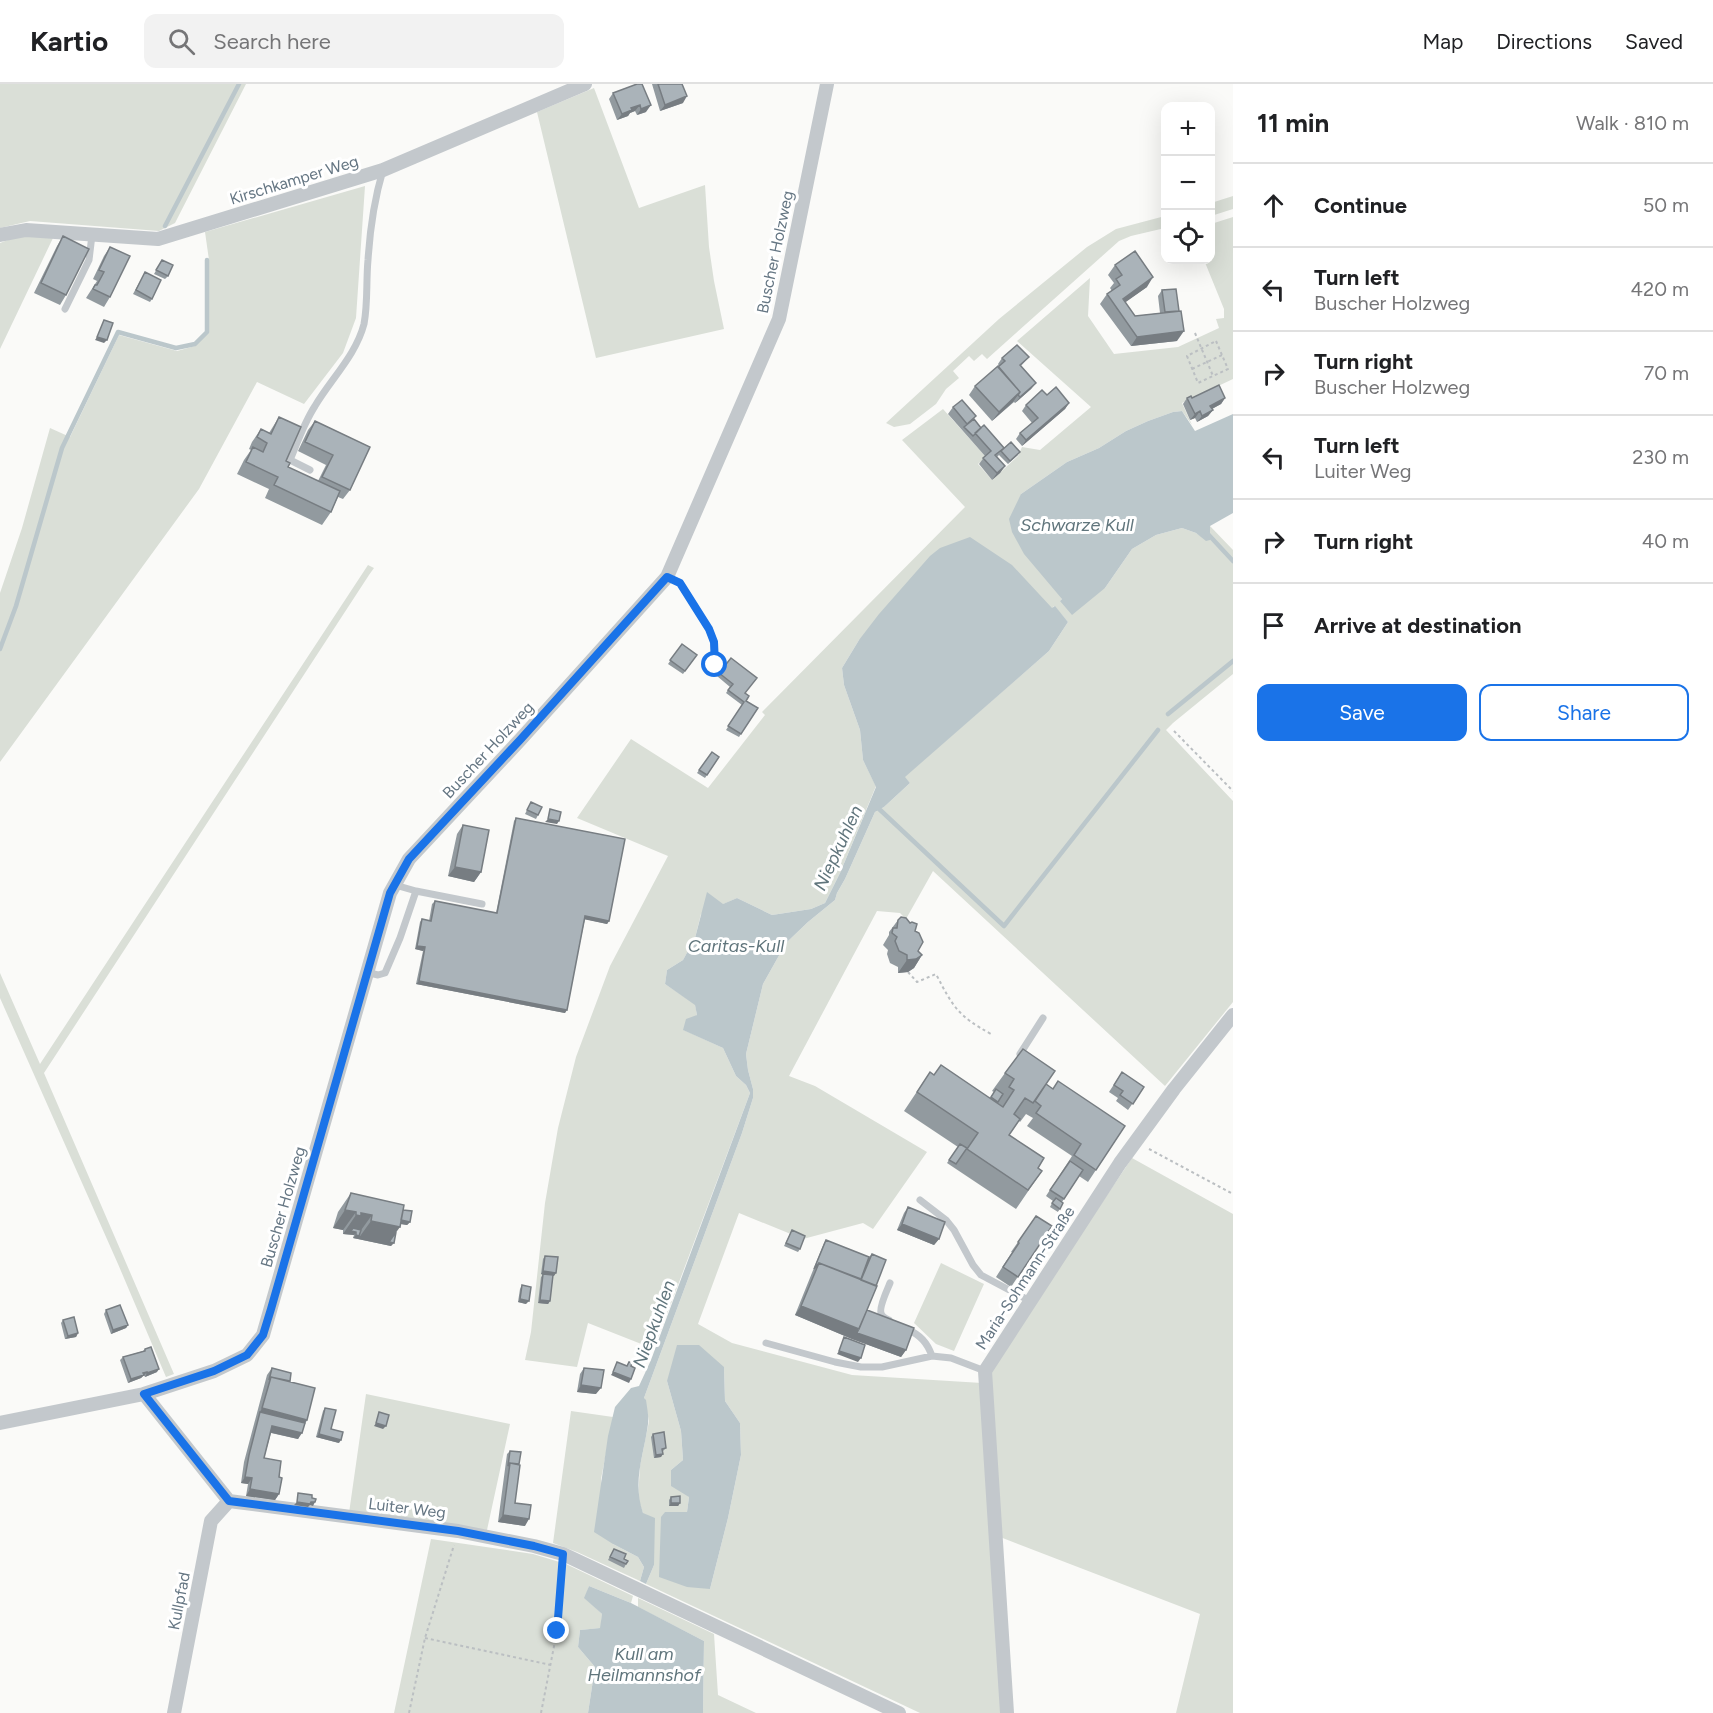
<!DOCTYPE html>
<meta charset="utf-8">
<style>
:root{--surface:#fff;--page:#f2f2f2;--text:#202124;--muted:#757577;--line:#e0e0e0;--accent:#1a73e8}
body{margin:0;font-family:Figtree,sans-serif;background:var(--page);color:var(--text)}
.controls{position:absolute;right:18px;top:18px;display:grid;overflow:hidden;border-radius:12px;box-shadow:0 6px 24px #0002}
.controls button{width:54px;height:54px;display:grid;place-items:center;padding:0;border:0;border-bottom:2px solid var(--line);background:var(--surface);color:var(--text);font:30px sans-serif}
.stop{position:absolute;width:18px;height:18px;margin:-14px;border:4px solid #1a73e8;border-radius:50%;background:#fff}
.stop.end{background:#1a73e8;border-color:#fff;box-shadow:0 2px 6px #0008}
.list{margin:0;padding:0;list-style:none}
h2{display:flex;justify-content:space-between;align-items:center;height:78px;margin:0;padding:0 24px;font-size:26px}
h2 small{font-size:20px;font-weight:400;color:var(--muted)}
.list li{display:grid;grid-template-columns:39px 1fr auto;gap:18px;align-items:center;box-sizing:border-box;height:84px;padding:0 24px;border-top:2px solid var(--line)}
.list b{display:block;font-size:22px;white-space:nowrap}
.list p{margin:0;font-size:20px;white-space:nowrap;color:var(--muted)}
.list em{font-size:20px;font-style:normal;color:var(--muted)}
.actions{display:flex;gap:12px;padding:18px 24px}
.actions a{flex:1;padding:14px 0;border:2px solid var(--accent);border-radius:12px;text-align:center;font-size:21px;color:var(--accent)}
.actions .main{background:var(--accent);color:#fff}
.icon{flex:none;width:33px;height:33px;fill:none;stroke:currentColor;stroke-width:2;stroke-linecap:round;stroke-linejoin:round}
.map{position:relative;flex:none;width:1233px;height:1629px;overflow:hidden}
header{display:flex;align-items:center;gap:36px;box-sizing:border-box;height:84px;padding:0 30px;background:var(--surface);border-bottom:2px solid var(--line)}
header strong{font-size:28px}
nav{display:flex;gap:33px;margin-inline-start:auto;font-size:21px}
.search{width:420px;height:54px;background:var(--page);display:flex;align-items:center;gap:15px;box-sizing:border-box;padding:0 21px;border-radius:12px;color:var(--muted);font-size:22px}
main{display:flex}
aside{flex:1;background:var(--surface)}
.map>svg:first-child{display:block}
.green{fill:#dadfd7;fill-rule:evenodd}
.water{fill:#bbc7cb}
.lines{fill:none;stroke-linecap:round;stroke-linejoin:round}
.stream{stroke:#bbc7cb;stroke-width:4.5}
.path{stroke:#bbbfc2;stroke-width:2;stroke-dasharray:3 3;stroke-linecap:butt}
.service{stroke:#c3c8cc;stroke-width:7}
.minor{stroke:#c3c8cc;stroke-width:14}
.wall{fill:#929a9f}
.shaded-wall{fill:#777d82}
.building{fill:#aab3b9;stroke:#777d82;stroke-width:1.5}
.route{stroke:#1a73e8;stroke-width:8}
.labels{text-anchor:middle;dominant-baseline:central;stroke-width:6;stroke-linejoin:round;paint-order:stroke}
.street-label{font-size:16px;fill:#657683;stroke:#fff}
.water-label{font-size:18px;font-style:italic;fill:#60757c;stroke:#fff}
</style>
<header>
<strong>Kartio</strong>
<div class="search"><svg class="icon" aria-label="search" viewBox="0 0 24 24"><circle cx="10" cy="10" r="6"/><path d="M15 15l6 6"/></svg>Search here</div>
<nav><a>Map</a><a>Directions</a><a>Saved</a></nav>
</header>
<main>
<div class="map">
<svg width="1233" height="1629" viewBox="0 0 1233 1629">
<rect width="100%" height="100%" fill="#fafaf8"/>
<path class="green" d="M0,0H246L175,139L159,147L30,137L0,144Z
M594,4L639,124L705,101L709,163L714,197L724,245L596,274L537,28Z
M365,102L356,234L343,269L304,320L257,298L199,405L0,678V509L22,444L50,344L70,353L119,251L177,267L195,262L208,249L209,176L205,148Z
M1233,112V125L1211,132V119Z
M1165,132V144L1131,152L1119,157L987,275L982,270L974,277L969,272L953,287L959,294L946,305L936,320L910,340L894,343L886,339L999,235L1087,163L1116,145Z
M1233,133V295L1182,319L1192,341L1182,327L1173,328L1148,337L1126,347L1099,364L1067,378L1021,410L1062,515L1060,517L1105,504L1132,465L1156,451L1182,444L1196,449L1207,456H1210V442L1233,466V590L1173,639L1166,646L1233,717V918L1165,1002L933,787L906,835L900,829L877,827L789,992L815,1002L927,1068L873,1145L863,1139L803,1155L739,1129L698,1240L732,1259L852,1291L982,1299L1002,1629H920L646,1500L654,1481L643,1429L638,1415L640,1382L649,1337L644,1314L742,1049L753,1014V1005L748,986L746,970L763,900L786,859L808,838L835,816L837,809L845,795L875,728L884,723L910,699L904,693L1049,567L1068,538L1054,522L1052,525L859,556L842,584L844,601L860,646L863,676L876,702L840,789L825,819L811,825L772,831L737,814L701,830L695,854L683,876L667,886L665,900L695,920L697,931L684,946L723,964L736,992L746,1001L750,1009L654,1265L588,1239L577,1283L525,1276L531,1248L545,1119L558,1044L576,973L610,882L668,772L577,734L631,655L708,704L765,631L762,628L965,423L902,356L943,325L986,373L978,380L992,396L1018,372L1022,363L1040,366L1091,323L1017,257L1090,194L1088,232L1114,270L1178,263L1219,244L1216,235L1224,234V225L1204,176H1210L1211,140ZM724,1283L725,1317L740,1339L741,1371L728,1434L710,1505L665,1428H687L689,1413L671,1386L683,1376L681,1347L667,1297Z
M21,151L53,154L0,265V159Z
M368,481L374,484L369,491L44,989L174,1290L166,1293L118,1180L0,914V889L40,980Z
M1132,1074L1233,1130V1629H1176L1200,1530L1000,1453L989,1286Z
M941,1179L984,1200L954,1267L936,1260L914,1239Z
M366,1310L510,1340L487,1446L349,1429Z
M571,1327L613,1333L601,1395L613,1460L638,1473L644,1483L640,1497L577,1468L553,1459Z
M431,1455L533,1470L566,1480L633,1512L631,1519L589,1502L585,1514L602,1530L601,1544L580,1546L578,1563L595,1583L588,1629H394Z
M638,1514L714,1550L718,1611L756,1629H703L704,1557L638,1523Z"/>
<path class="water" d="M1182,327L1195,347L1233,330V429L1210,442V456L1206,457L1196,449L1182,444L1156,451L1132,465L1105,504L1072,531L1060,517L1062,515L1024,470L1012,448L1009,435L1021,410L1067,378L1099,364L1126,347L1148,337L1173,328Z
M970,453L1012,481L1052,524L1055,522L1068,538L1049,567L905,693L910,699L884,723L875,728L845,795L837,809L835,816L808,838L786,859L763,900L746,970L748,986L753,1005V1014L742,1049L644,1314L646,1316C647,1324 649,1332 648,1340C644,1371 632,1397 643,1429L655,1434L654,1481L646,1500L640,1497L644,1483L638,1473L613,1460L594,1448L608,1352L615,1323L631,1304L639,1302L651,1276L750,1009L746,1001L736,992L723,964L683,946L686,935L697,931L695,921L665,900L667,886L683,876L695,854L707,808L723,820L737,814L772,831L811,825L825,819L840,789L876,703L863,676L860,646L844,601L842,584L859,556L879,530L930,472L940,464Z
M677,1261H699L724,1283L725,1317L740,1339L741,1371L728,1434L710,1505L687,1503L659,1493L661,1433L665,1428H687L689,1413L671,1402V1386L683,1376L681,1347L667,1297Z
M589,1502L631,1519L704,1557L703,1629H588L595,1583L578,1563L580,1546L600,1544L602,1530L584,1514Z"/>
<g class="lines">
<path class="stream" d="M165,142L239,0
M1207,449L1233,477
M0,565L16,522L62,364L118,248L176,264L195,260L207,248V176
M1168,630L1233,577
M877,723L1004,842L1158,646"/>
<path class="path" d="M1195,249L1213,292
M1216,257L1228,285L1198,299L1187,272Z
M1192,285L1222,271
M1174,647L1233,707
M908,888L917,898L936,890C953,923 958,932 991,950
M1149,1065L1233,1110
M425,1554L551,1581
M409,1629L425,1554L454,1461
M541,1629L557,1547L562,1484"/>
<path class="service" d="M65,225L89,176L92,151
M310,386L290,376C298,357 304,339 315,322C331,295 356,271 364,240C368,219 366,197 368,176C370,145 374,116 383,86
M667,493L680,499L709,545L714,558L715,581
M395,801L416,807L482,820
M366,888L378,891L385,889L400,854L416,807
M1020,970L1043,934
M920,1116L946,1136L954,1146L973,1181L981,1191L1030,1217
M889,1236C885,1234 882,1233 881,1229C879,1223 887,1206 890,1199
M907,1245C920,1251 927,1258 932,1272
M766,1259L835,1278L861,1283H882L932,1272L951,1274L985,1287"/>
<path class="minor" d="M0,151L26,146L158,155L383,86L585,0
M144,1310L214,1287L247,1271L263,1251L390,809L409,775L520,656L667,493L779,235L827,0
M0,1339L144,1310L229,1417L458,1447L534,1462L563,1470L899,1629
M174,1629L211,1437L229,1417
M1007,1629L985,1287L1120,1079L1174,1005L1233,931"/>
</g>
<path class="wall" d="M637,0L646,28L637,31L635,27L630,29L628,32L617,36L609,15L613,9Z
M652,0H682L683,19L660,27Z
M63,152L66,211L60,221L34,209L57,162Z
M110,163V213L104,223L86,214L97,197L93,195L104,172Z
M162,176L168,192L165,195L154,190Z
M1115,181L1147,203L1125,218L1135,232L1160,229L1158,212L1162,206L1177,257L1131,262L1100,220L1107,210L1112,207L1110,204L1114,199L1108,191Z
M145,188L152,215L150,218L133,210Z
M1029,273L1021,282L1036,299L1031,305L1015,319L1014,318L992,337L969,311L975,302L999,282L998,280L1002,274Z
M1047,311L1069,319L1065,325L1022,362L1016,355L1020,349L1032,339L1022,327L1026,321Z
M1187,314H1225L1221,320L1212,325L1213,326L1208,332L1197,338L1195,334L1190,336L1183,320Z
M953,323L974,335L981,344L1004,364L1018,371L1008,380L999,371L997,373L1005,382L1000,389L992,396L979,380L985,372L948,330Z
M279,333L286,377L288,383L318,397L326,381L298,367L308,346L315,337L370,363L350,406L343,415L338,413L331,428L322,441L265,414L269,405L237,390L244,376L251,366L249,365L252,358L261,345L269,349Z
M682,560L697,571L683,590L668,580Z
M731,574L745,609L746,617L758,624L739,653L726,646L742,621L726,609L730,603L717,592Z
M712,668L719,673L705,694L697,689Z
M531,718L538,731L536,735L525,730Z
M516,734L609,837L607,840L585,835L565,929L416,900L423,867L415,865L420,838L422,835L429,837L432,820L435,817L496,829L514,737Z
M463,741L481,788L474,798L448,792L457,750Z
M898,836L915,847L918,867L922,871L914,884L908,888L898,889V883L890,879L887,870L888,866L883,861L889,851V848Z
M930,988L934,991L990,1014L994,1008L992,1007L1005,989L1046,1000L1053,1005L1125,1042L1088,1098L1079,1092L1062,1118L1063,1119L1058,1128L1050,1123L1053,1117L1046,1112L1072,1072L1027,1042L1033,1034L1026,1030L1020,1038L1019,1037L1009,1051L1038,1084L1042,1087L1016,1125L947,1079L958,1063L904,1027Z
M1122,988L1144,1003L1128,1026L1116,1017L1118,1014L1109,1008Z
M351,1109L403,1126L410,1138L407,1141L400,1140L396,1148L391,1162L353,1154L354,1151L343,1150V1146L333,1144L338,1128Z
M908,1123L939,1155L934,1161L897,1146L904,1129Z
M1036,1132L1052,1142L1011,1203L996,1193L1012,1168H1011Z
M792,1146L800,1165L798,1168L784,1162Z
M826,1156L869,1173L872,1170L876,1202L867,1226L906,1266L901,1273L852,1255L795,1231L824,1159Z
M545,1172L556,1189L553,1192L550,1217L548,1220L538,1219L541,1193L543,1191L541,1190L543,1175Z
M522,1201L526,1220L518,1218L520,1205Z
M106,1226L128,1241L126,1244L111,1250L104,1230Z
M63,1236L78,1249L76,1253L65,1255L61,1239Z
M145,1265L157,1288L145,1293L144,1291L141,1294L128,1299L120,1276L123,1273L143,1267Z
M272,1284L290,1297L307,1336L298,1355L271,1349L264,1374L279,1393V1410L275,1416L246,1412L248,1400L241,1399L244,1378L267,1291Z
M584,1284L596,1310L577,1308L580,1290Z
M325,1324L331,1345L339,1359L316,1353L323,1327Z
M653,1350L666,1364L663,1367L661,1373L654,1374L651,1353Z
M510,1367L519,1380L515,1419L525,1442L498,1438L507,1370Z
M671,1413L680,1419L678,1422H669V1416Z
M614,1465L624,1475L626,1480L624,1484L608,1476Z"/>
<path class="shaded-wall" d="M687,12L683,19L660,27L665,21Z
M640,21L635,27L630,29L628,32L617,36L622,30L631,24Z
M651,21L646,28L637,31L641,25Z
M1153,193L1147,203L1116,225L1123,215Z
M1184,247L1177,257L1131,262L1137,253Z
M97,253L107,256L104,259L95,256Z
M1036,299L1031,305L1015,319L1020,313Z
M1020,308L1013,318L992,337L999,328Z
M1225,314L1221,320L1206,328L1210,322Z
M1069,319L1065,325L1022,362L1026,356Z
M1213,326L1208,332L1197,338L1202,332Z
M1200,327L1195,334L1190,336L1195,330Z
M1005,382L1000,389L992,396L997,389Z
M548,735L559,737L557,740L545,738Z
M455,783L481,788L474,798L448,792Z
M585,832L609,837L607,840L583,835Z
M417,862L425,863L423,867L415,865Z
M922,871L914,884L908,888L898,889L907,876Z
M419,897L567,926L565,929L416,900Z
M345,1126L356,1128L343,1146L333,1144Z
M361,1128L372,1131L359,1149H356L354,1151L343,1150L356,1131Z
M399,1136L410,1138L407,1141L396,1139Z
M371,1137L400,1143L389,1158L394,1159L391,1162L358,1155Z
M902,1140L939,1155L934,1161L897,1146Z
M356,1151L360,1152L358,1155L353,1154Z
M543,1187L556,1189L554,1192L541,1190Z
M520,1215L529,1217L526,1220L518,1218Z
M540,1216L550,1217L548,1220L538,1219Z
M801,1222L859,1245L906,1266L901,1273L852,1255L795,1231Z
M128,1241L126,1244L111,1250L113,1246Z
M78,1249L76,1253L65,1255L68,1252Z
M839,1267L861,1274L858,1278L837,1270Z
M159,1285L157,1288L145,1293L147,1289Z
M147,1288L141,1294L128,1299L131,1295Z
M613,1288L631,1295L629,1299L611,1291Z
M581,1301L601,1304L596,1310L577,1308Z
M262,1324L307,1336L300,1345L260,1328Z
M376,1339L386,1342L383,1345L374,1342Z
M272,1342L302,1349L298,1355L268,1348Z
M319,1350L341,1356L339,1359L316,1353Z
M663,1370L661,1373L654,1374L656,1371Z
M245,1393L252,1394L248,1400L241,1399Z
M250,1405L279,1410L275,1416L246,1412Z
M297,1418H315L313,1422L310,1421L308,1423L294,1421Z
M671,1419H680L678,1422H669Z
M503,1431L529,1435L525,1442L498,1438Z"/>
<path class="building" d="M637,0H642L651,21L641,25L640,21L631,24L632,26L622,30L613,9Z
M658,0H682L687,12L665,21Z
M63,152L89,165L66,211L41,199Z
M110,163L130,172L110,213L93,205L95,201H97L104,188L99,186Z
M1135,167L1153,193L1123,215L1135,232L1181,227L1184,247L1137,253L1107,210L1120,201L1116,195L1122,191L1115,181Z
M162,176L173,181L168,192L156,186Z
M145,188L161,196L152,215L136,206Z
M1176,205L1179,227L1165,228L1162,206Z
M104,236L113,239L107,256L97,253Z
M1017,261L1029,273L1020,281L1036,299L1020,313L1018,311L1020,308L998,283L1005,277L1002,274Z
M998,282L1020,308L999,328L975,302Z
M1219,301L1225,314L1210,322L1213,326L1202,332L1200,327L1195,330L1187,314L1191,312L1192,314Z
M1056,303L1069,319L1026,356L1020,349L1038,334L1026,321L1042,306L1047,311Z
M962,316L976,332L967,340L953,323Z
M279,333L301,343L286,377L290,379L288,383L340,407L331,428L274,401L278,393L246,378L253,363L263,368L267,359L257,353L261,345L271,350Z
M974,335L981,344L973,352L964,343Z
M315,337L370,363L350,406L322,393L333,371L305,358Z
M984,341L1004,364L995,371L1005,382L997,389L983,374L991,367L975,349Z
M1011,358L1020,368L1010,377L1001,367Z
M682,560L697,571L685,587L670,576Z
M731,574L757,594L745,609L749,612L746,617L758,624L741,650L728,642L744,618L728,606L733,600L719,589Z
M712,668L719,673L707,691L699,686Z
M531,718L542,723L538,731L527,726Z
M550,725L561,728L559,737L548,735Z
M516,734L625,755L609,837L585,832L567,926L419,897L425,863L417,862L422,835L431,837L435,817L497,829Z
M463,741L489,746L481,788L455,783Z
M901,833L906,834L910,839L912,838L917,840L915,847L919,849L923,858L918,867L922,871L916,875L907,876V871L899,867L895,857L897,853L892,849L893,844H897L898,836Z
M1023,965L1055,987L1033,1019L1025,1014L1014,1030L1020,1035L1009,1051L1044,1074L1038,1084L1042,1087L1028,1106L967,1065L978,1049L917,1008L930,988L934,991L941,981L1003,1023L1014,1006L1009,1003L1014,995L1005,989Z
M1122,988L1144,1003L1133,1020L1120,1011L1123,1007L1114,1001Z
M1058,997L1125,1042L1096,1086L1074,1071L1081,1060L1036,1029L1041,1022L1035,1017L1046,1000L1053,1005Z
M996,1005L1003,1010L998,1018L991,1013Z
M960,1060L967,1064L956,1080L949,1076Z
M1070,1077L1083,1086L1064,1115L1050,1106Z
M351,1109L404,1121L400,1143L371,1137L372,1131L361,1129V1132L356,1131V1128L345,1126Z
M1056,1114L1063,1119L1060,1125L1052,1119Z
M908,1123L945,1138L939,1155L902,1140Z
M403,1126L412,1127L410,1138L401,1136Z
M1036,1132L1052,1142L1018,1193L1003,1183L1019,1159L1018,1158Z
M353,1144L361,1146L359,1152L356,1151V1148L351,1147Z
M792,1146L805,1152L800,1165L786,1159Z
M396,1148L394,1159L389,1158Z
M826,1156L869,1173L861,1195L819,1179L814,1185Z
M872,1170L886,1176L876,1202L861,1196Z
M545,1172L558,1173L556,1189L543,1187Z
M819,1179L877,1202L859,1245L801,1222Z
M543,1190L553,1191L550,1217L540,1216Z
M522,1201L531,1203L529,1217L520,1215Z
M120,1221L128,1241L113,1246L106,1226Z
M867,1226L914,1244L906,1266L857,1249Z
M74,1233L78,1249L68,1252L63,1236Z
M844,1253L865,1261L861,1274L839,1267Z
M151,1263L159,1285L147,1289V1288L143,1289L144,1291L131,1295L123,1273L145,1267V1265Z
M617,1278L627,1282L629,1278L632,1279L631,1282L635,1284L631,1295L613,1288Z
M272,1284L291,1289L290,1297L271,1293L269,1296Z
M584,1284L604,1286L601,1304L581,1301Z
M271,1293L315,1304L307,1336L262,1324Z
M325,1324L336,1326L331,1345L343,1348L341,1356L319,1350Z
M260,1328L305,1339L302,1349L272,1342L264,1374L281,1377L279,1393L282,1394L279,1410L250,1405L252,1394L245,1393L249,1371Z
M379,1328L389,1331L386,1342L376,1339Z
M664,1348L666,1364L662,1365L663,1370L656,1371L653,1350Z
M510,1367L521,1368L519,1380L510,1379L508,1382Z
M510,1379L520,1381L515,1419L531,1421L529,1435L503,1431Z
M298,1409L312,1411V1414L316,1415L315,1418H311L310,1420L297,1418Z
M680,1412V1419H671V1413Z
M614,1465L626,1470L624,1475L628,1477L626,1480L610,1473Z"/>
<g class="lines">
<path class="route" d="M557,1547L563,1470L534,1462L458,1447L229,1417L144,1310L214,1287L247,1271L263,1251L271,1225L390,809L409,775L520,656L667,493L680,499L709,545L714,558L715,581"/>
</g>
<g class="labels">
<g class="street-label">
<text transform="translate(294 96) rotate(-17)">Kirschkamper Weg</text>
<text transform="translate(775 168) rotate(-78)">Buscher Holzweg</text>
<text transform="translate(488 666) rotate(-47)">Buscher Holzweg</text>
<text transform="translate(283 1123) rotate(-74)">Buscher Holzweg</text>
<text transform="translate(1025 1194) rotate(-57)">Maria-Sohmann-Straße</text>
<text transform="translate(407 1424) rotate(7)">Luiter Weg</text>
<text transform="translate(179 1517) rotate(-79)">Kullpfad</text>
</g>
<g class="water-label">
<text x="1077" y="441">Schwarze Kull</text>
<text transform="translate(838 764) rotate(-65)">Niepkuhlen</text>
<text x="736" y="862">Caritas-Kull</text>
<text transform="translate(654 1240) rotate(-70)">Niepkuhlen</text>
<text x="644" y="1570">Kull am<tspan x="644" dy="21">Heilmannshof</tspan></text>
</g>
</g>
</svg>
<div class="controls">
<button>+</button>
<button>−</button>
<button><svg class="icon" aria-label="locate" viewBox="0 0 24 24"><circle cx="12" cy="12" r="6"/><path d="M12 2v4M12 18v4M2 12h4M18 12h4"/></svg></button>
</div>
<div class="stop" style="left:715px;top:581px"></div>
<div class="stop end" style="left:557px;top:1547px"></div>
</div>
<aside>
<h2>11 min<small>Walk · 810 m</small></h2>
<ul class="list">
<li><svg class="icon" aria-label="ahead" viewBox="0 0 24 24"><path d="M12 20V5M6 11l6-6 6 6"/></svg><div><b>Continue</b></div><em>50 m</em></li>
<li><svg class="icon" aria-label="left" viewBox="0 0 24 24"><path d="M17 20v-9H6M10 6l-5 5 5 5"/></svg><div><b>Turn left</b><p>Buscher Holzweg</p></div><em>420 m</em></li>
<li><svg class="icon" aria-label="right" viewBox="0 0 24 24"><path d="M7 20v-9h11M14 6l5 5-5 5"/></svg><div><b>Turn right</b><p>Buscher Holzweg</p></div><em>70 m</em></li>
<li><svg class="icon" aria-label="left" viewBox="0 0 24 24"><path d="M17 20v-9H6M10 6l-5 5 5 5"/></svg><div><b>Turn left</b><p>Luiter Weg</p></div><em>230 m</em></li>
<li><svg class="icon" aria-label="right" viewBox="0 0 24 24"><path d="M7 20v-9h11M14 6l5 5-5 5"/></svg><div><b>Turn right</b></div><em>40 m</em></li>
<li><svg class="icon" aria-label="arrive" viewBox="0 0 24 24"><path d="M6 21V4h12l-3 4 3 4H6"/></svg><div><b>Arrive at destination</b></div></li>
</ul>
<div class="actions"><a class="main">Save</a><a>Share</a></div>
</aside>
</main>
